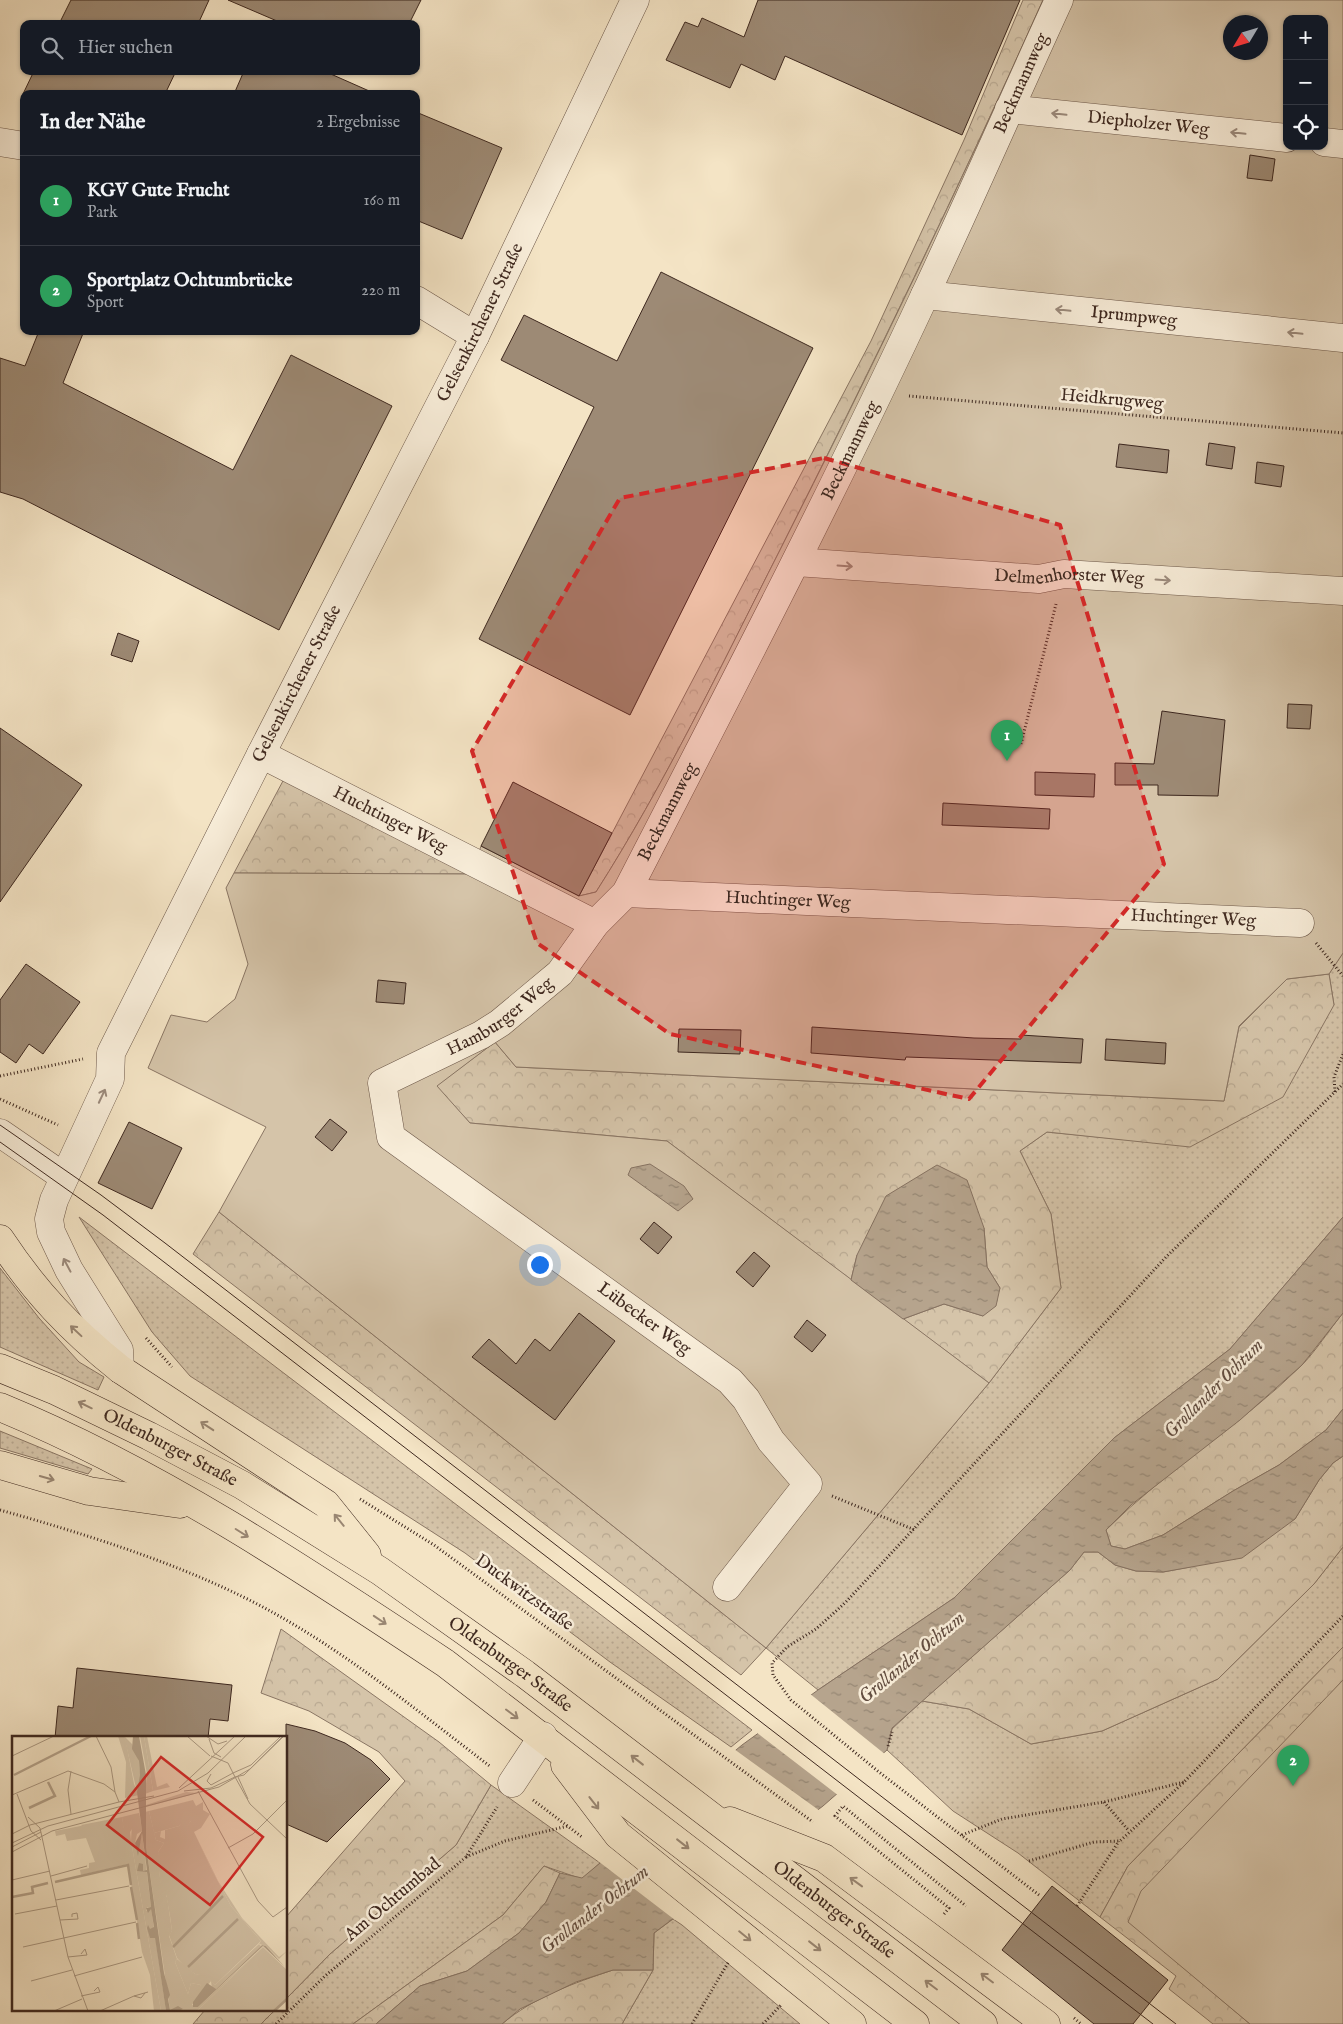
<!DOCTYPE html>
<html lang="de">
<meta charset="utf-8">
<style>
:root{--surface:#171b24;--page:#20242c;--text:#f1f3f6;--muted:#9ea1a6;--line:#363941;--accent:#c59692}
body{margin:0;font-family:"IM FELL English",serif;background:var(--page);color:var(--text)}
.controls{position:absolute;right:15px;top:15px;display:grid;overflow:hidden;border-radius:10px;box-shadow:0 1px 4px #0004}
.controls button{width:45px;height:45px;display:grid;place-items:center;padding:0;border:0;border-bottom:1px solid var(--line);background:var(--surface);color:var(--text);font:25px sans-serif}
.compass{position:absolute;left:1223px;top:15px;width:45px;height:45px;border-radius:50%;background:var(--surface);box-shadow:0 1px 4px #0004;rotate:232deg}
.you{position:absolute;left:539px;top:1264px;width:18px;height:18px;margin:-12px;border:4px solid #fff;border-radius:50%;background:#1a73e8;box-shadow:0 0 0 8px #1a73e833}
.badge{display:grid;place-items:center;width:32px;height:32px;border-radius:50%;background:var(--accent);color:#fff;font-size:16px;font-weight:700}
.pin{position:absolute;translate:-50% -41px;filter:drop-shadow(0 1px 2px #0008)}
.pin::after{content:'';position:absolute;top:26px;width:18px;height:15px;background:inherit;clip-path:polygon(0 0,100% 0,50% 100%)}
.list{margin:0;padding:0;list-style:none}
h2{display:flex;justify-content:space-between;align-items:center;height:65px;margin:0;padding:0 20px;font-size:21px}
h2 small{font-size:16px;font-weight:400;color:var(--muted)}
.list li{display:grid;grid-template-columns:32px 1fr auto;gap:15px;align-items:center;box-sizing:border-box;height:90px;padding:0 20px;border-top:1px solid var(--line)}
.list b{display:block;font-size:19px;white-space:nowrap}
.list p{margin:0;font-size:16px;white-space:nowrap;color:var(--muted)}
.list em{font-size:16px;font-style:normal;color:var(--muted)}
.icon{flex:none;width:28px;height:28px;fill:none;stroke:currentColor;stroke-width:2;stroke-linecap:round;stroke-linejoin:round}
.map{position:relative;flex:none;width:1343px;height:2024px;overflow:hidden}
.search{position:absolute;background:var(--surface);box-shadow:0 1px 4px #0004;left:20px;top:20px;width:400px;height:55px;display:flex;align-items:center;gap:12px;box-sizing:border-box;padding:0 18px;border-radius:10px;color:var(--muted);font-size:19px}
.panel{position:absolute;background:var(--surface);box-shadow:0 1px 4px #0004;left:20px;top:90px;width:400px;height:245px;border-radius:10px}
.map>svg:first-child{display:block}
.grass{fill:url(#grass-dots);stroke:#8a7664}
.forest{fill:url(#forest-crowns);stroke:#8a7664}
.garden{fill:#d5c4a9;stroke:#8a7664;fill-rule:evenodd}
.water{fill:url(#water-ripples);stroke:#867261}
.pier{fill:#f4e4c5}
.building{fill:#9d8a75;stroke:#3e281f}
.lines{fill:none;stroke-linecap:round;stroke-linejoin:round}
.minor-casing{stroke:#6c5748;stroke-width:29}
.highway-casing{stroke:#3e281f;stroke-width:29}
.path{stroke:#3e281f;stroke-width:3;stroke-dasharray:1 2.5;stroke-linecap:butt}
.minor{stroke:#f8edd9;stroke-width:28}
.highway{stroke:#f4e4c5;stroke-width:28}
.tram{stroke:#3e281f;stroke-width:1}
.oneway{stroke:#9b8a7c}
.oneway2{stroke:#998672}
.marked{fill:#d62828;fill-opacity:0.2;stroke:#d62828;stroke-width:4;stroke-dasharray:10 6;stroke-linejoin:round}
.labels{text-anchor:middle;dominant-baseline:central;stroke-width:5;stroke-linejoin:round;paint-order:stroke}
.street-label{font-size:18px;fill:#3e281f;stroke:#f8edd9}
.water-label{font-size:19px;font-style:italic;fill:#624d40;stroke:#f8edd9}
.inset-river{fill:none;stroke:#b6a48d;stroke-width:2.5}
.inset-road{fill:none;stroke:#ab9983;stroke-width:1}
.view{fill:#d62828;fill-opacity:0.15;stroke:#d62828;stroke-width:2.5}
.inset-edge{fill:none;stroke:#3e281f;stroke-width:2.5}
</style>
<div class="map">
<svg width="1343" height="2024" viewBox="0 0 1343 2024">
<defs>
<pattern id="grass-dots" width="8" height="8" patternUnits="userSpaceOnUse" patternTransform="scale(1.25)"><rect width="8" height="8" fill="#d5c4a9"/><path d="M2 2h.1M6 6h.1" fill="none" stroke="#b8a891" stroke-width="1.8" stroke-linecap="round"/></pattern>
<pattern id="forest-crowns" width="20" height="18" patternUnits="userSpaceOnUse" patternTransform="scale(1.25)"><rect width="20" height="18" fill="#d5c4a9"/><path d="M2 6a3 3 0 1 1 6 0M12 15a3 3 0 1 1 6 0" fill="none" stroke="#b8a891"/></pattern>
<pattern id="water-ripples" width="26" height="14" patternUnits="userSpaceOnUse" patternTransform="scale(1.25)"><rect width="26" height="14" fill="#b6a48d"/><path d="M2 4q2-2 4 0t4 0M15 11q2-2 4 0t4 0" fill="none" stroke="#958673"/></pattern>
</defs>
<rect width="100%" height="100%" fill="#f4e4c5"/>
<filter id="stains"><feTurbulence type="fractalNoise" baseFrequency=".004" numOctaves="4"/><feColorMatrix values="0 0 0 0 .2 0 0 0 0 .09 0 0 0 0 .02 0 0 0 .5 -.17"/></filter>
<radialGradient id="worn" r=".72"><stop offset=".6" stop-color="#630" stop-opacity="0"/><stop offset="1" stop-color="#630" stop-opacity=".3"/></radialGradient>
<path class="grass" d="M1343,953V1217L1230,1349L1114,1438L954,1598L818,1690L766,1648L989,1383L1061,1288L1051,1214L1020,1151L1047,1132L1190,1146L1334,1005L1329,974Z
M79,1217L752,1730L731,1747L610,1662L465,1553L190,1376L152,1332Z
M0,1268L39,1318L79,1362L104,1377L98,1390L0,1347Z
M0,1431L92,1469L88,1474L0,1448Z
M1343,1547V1647L1128,1866L1100,1917L1018,1853L953,1811L887,1750L892,1729L922,1701L969,1709L1031,1744L1102,1731L1218,1679L1314,1584Z
M491,1785L600,1863L582,1879L544,1866L503,1915L353,2024H261L275,2010H286V1999L330,1954L456,1845Z
M673,1919L682,1925L800,2024H622L653,1970L654,1933Z"/>
<path class="forest" d="M1023,0H1043C960,186 870,370 779,552C721,666 665,784 596,892L579,896L871,341L964,140Z
M284,779L471,874L234,873Z
M1329,974L1334,1005L1283,1097L1190,1147L1047,1132L1020,1151L1051,1214L1061,1288L989,1383L903,1319L944,1304L983,1316L1000,1288L987,1267L984,1228L857,1255L851,1280L667,1141L470,1123L436,1086L495,1042L516,1067L1224,1101L1239,1027L1287,979Z
M219,1212L766,1648L741,1675L193,1254Z
M1343,1313V1409L1326,1430L1279,1465L1233,1491L1163,1535L1125,1549L1111,1546L1106,1530C1166,1470 1240,1426 1301,1366C1316,1351 1329,1330 1343,1313Z
M1343,1456V1547L1314,1584L1218,1679L1102,1731L1031,1744L969,1709L922,1701L1070,1570L1084,1552H1098L1115,1565L1136,1571L1163,1572L1190,1567L1295,1519L1319,1480L1333,1463Z
M281,1629L439,1742L491,1785L456,1845L330,1954L286,1999V1917L405,1781L379,1752L309,1711L261,1693Z
M1343,1647V1680L1128,1921L1250,2024H1213L1169,1989L1176,1976L1100,1917L1128,1866Z
M544,1866L560,1873L546,1902L519,1933L467,1971L420,1986L376,2024H353L503,1915Z
M613,1970H653L622,2024H502C534,1997 574,1983 613,1970Z
M205,2010H275L261,2024H193Z"/>
<path class="garden" d="M1043,0H1343V953L1329,974L1287,979L1239,1026L1224,1101L516,1067L495,1042L437,1086L470,1123L667,1141L989,1383L766,1648L219,1212L266,1127L148,1068L171,1015L207,1022L235,999L248,964L226,888L234,873L471,874L481,846L579,896L596,892C665,784 721,666 779,552C871,370 960,186 1043,0ZM1287,19H1324V146H1287ZM1230,22H1260V52H1230Z
M1343,1680V2024H1250L1128,1922L1141,1891Z"/>
<path class="water" d="M650,1164L684,1186L693,1199L678,1211L628,1175L631,1168Z
M937,1165L967,1180L984,1228L987,1267L1000,1288L996,1306L983,1316L944,1304L903,1319L851,1280L857,1255L886,1196Z
M1343,1217V1313L1302,1365L1240,1420L1131,1505L1106,1530L1111,1546L1125,1549L1163,1535L1233,1491L1279,1465L1326,1430L1343,1409V1456L1333,1463L1319,1480L1295,1519L1242,1558L1163,1572L1136,1571L1115,1565L1098,1552H1084L1070,1570L892,1728L887,1750L823,1806L654,1933L653,1970H613L576,1982L520,2009L502,2024H376L420,1986L467,1971L519,1933L546,1902L560,1873L582,1878L742,1745L818,1690L954,1598L1114,1438L1230,1349Z"/>
<path class="pier" d="M809,1693L886,1755L839,1796L756,1732Z
M734,1749L820,1811L675,1920L598,1861Z"/>
<path class="building" d="M71,0H209L198,24H59Z
M228,0H421L409,24H284Z
M758,0H1020L962,135L785,56L775,80L741,64L730,88L666,60L685,22L698,27L702,18L744,37Z
M34,71H176L165,94H23Z
M244,71H324L376,94H234Z
M416,112L502,148L462,239L416,220Z
M1250,155L1275,159L1272,181L1247,178Z
M661,272L813,348L630,715L479,639L594,407L501,360L524,315L617,361Z
M39,331H84L63,383L233,470L291,355L392,406L279,630L23,499L0,492V358L25,366Z
M1209,443L1235,447L1232,469L1206,465Z
M1119,444L1169,450L1167,473L1116,467Z
M1257,462L1284,466L1281,487L1255,483Z
M118,633L139,641L132,662L111,655Z
M1288,704L1312,705L1310,729L1287,728Z
M1162,711L1225,720L1218,796L1158,795V785H1115V763L1154,764Z
M0,728L82,785L0,902Z
M1035,772L1095,774L1094,797L1035,795Z
M513,782L612,833L579,896L481,846Z
M943,803L1050,809L1049,829L942,825Z
M26,964L80,1002L43,1054L29,1044L16,1063L0,1052V1000Z
M378,980L406,983L404,1004L376,1002Z
M812,1027L974,1038L1021,1039V1035L1083,1039L1081,1063L906,1057L905,1060L811,1053Z
M679,1029L741,1030L740,1054L678,1052Z
M1106,1039L1166,1043L1165,1064L1105,1060Z
M330,1119L347,1132L332,1151L315,1137Z
M129,1122L182,1148L152,1209L98,1183Z
M654,1222L672,1237L658,1254L640,1239Z
M754,1252L770,1266L753,1287L736,1272Z
M579,1313L615,1341L555,1420L472,1357L489,1339L516,1364L535,1339L550,1351Z
M807,1320L826,1335L812,1352L794,1337Z
M77,1668L232,1685L228,1721L210,1719L208,1738H55L58,1706L73,1708Z
M286,1724L315,1731L345,1743L371,1760L390,1779L327,1842L286,1824Z
M1052,1886L1168,1980L1133,2024H1094L1002,1950Z"/>
<g class="lines">
<defs>
<g id="minor">
<path id="s1" d="M1009,109L1287,138"/>
<path d="M0,142L24,146"/>
<path d="M1324,142L1343,144"/>
<path id="s2" d="M925,295L1343,338"/>
<path d="M416,300L475,336"/>
<path id="s3" d="M796,562L1039,579L1064,574L1343,591"/>
<path id="s4" d="M261,754L595,924"/>
<path id="s5" d="M626,893L1300,923"/>
<path d="M0,1133L64,1177"/>
<path id="s6" d="M120,1369L119,1350L69,1270L51,1232L49,1219L54,1200L110,1079L111,1053L261,754L475,336L635,0"/>
<path id="s7" d="M727,1587L808,1484L771,1441L746,1399L730,1381L391,1137L382,1083L481,1035L500,1023L560,973L595,924L626,893C728,695 831,497 925,295C971,197 1014,98 1059,0"/>
<path d="M512,1783L543,1736"/>
</g>
<g id="highway">
<path d="M0,1239C35,1292 70,1329 120,1369L326,1504L367,1555"/>
<path id="s8" d="M0,1368L54,1390L149,1436L242,1485L380,1571L525,1674L983,2024"/>
<path d="M0,1407C156,1471 305,1570 445,1663L915,2024"/>
<path d="M0,1465L89,1491L180,1504"/>
<path d="M565,1765L618,1835L852,2024"/>
<path d="M730,1821L824,1858L1046,2024"/>
</g>
</defs>
<use href="#minor" class="minor-casing"/>
<use href="#highway" class="highway-casing"/>
<path class="path" d="M909,396L1343,433
M1021,744L1056,604
M1316,943L1343,976
M0,1076L83,1059
M1335,1092L1334,1077L1343,1054
M0,1099L58,1125
M146,1338L172,1367
M832,1496L915,1530
M360,1499L434,1545L813,1822
M0,1510C89,1535 191,1567 272,1612C350,1655 420,1713 491,1767
M888,1746L892,1732
M533,1800L582,1837
M1104,1802L1129,1831
M962,1835L1002,1819L1104,1802L1184,1782
M466,1857L505,1841L568,1826
M1029,1861L1094,1842L1120,1841L1184,1782L1343,1616
M1039,1895L879,1772L791,1700L773,1675L772,1663L787,1647L816,1629L845,1603L1166,1257L1343,1084
M1077,1906L1119,1841
M944,1914L949,1908L835,1816L843,1806L966,1906
M1074,2018L1081,2024
M276,2024L325,1976L466,1857L497,1807
M692,2024L729,1961
M763,2024L782,2004"/>
<use href="#minor" class="minor"/>
<use href="#highway" class="highway"/>
<path class="tram" d="M0,1125L101,1195L165,1243L1176,2024
M0,1142L103,1215L1153,2024"/>
</g>
<defs><path id="oneway-shaft" d="M-6 0H5M1.5-3L5.5 0L1.5 3" fill="none" stroke-width="1.6" stroke-linecap="round" stroke-linejoin="round" transform="scale(1.25)"/></defs>
<g class="oneway">
<use href="#oneway-shaft" transform="translate(1059 114) rotate(-174)"/>
<use href="#oneway-shaft" transform="translate(1238 133) rotate(-174)"/>
<use href="#oneway-shaft" transform="translate(1063 310) rotate(-174)"/>
<use href="#oneway-shaft" transform="translate(1295 333) rotate(-174)"/>
<use href="#oneway-shaft" transform="translate(845 566) rotate(4)"/>
<use href="#oneway-shaft" transform="translate(1163 580) rotate(4)"/>
<use href="#oneway-shaft" transform="translate(102 1096) rotate(-65)"/>
<use href="#oneway-shaft" transform="translate(67 1265) rotate(-118)"/>
</g>
<g class="oneway2">
<use href="#oneway-shaft" transform="translate(76 1331) rotate(-137)"/>
<use href="#oneway-shaft" transform="translate(85 1405) rotate(-154)"/>
<use href="#oneway-shaft" transform="translate(207 1426) rotate(-147)"/>
<use href="#oneway-shaft" transform="translate(47 1478) rotate(16)"/>
<use href="#oneway-shaft" transform="translate(339 1520) rotate(-129)"/>
<use href="#oneway-shaft" transform="translate(242 1533) rotate(32)"/>
<use href="#oneway-shaft" transform="translate(380 1620) rotate(34)"/>
<use href="#oneway-shaft" transform="translate(512 1714) rotate(37)"/>
<use href="#oneway-shaft" transform="translate(637 1760) rotate(-142)"/>
<use href="#oneway-shaft" transform="translate(594 1803) rotate(52)"/>
<use href="#oneway-shaft" transform="translate(683 1844) rotate(38)"/>
<use href="#oneway-shaft" transform="translate(856 1882) rotate(-144)"/>
<use href="#oneway-shaft" transform="translate(745 1936) rotate(39)"/>
<use href="#oneway-shaft" transform="translate(815 1946) rotate(38)"/>
<use href="#oneway-shaft" transform="translate(987 1978) rotate(-143)"/>
<use href="#oneway-shaft" transform="translate(931 1985) rotate(-143)"/>
</g>
<path class="marked" d="M824,458L1060,525L1164,864L969,1099L670,1034L537,943L472,751L620,498Z"/>
<g class="labels">
<g class="street-label">
<text stroke="none"><textPath href="#s7" startOffset="1949">Beckmannweg</textPath></text>
<text stroke="none"><textPath href="#s1" startOffset="140">Diepholzer Weg</textPath></text>
<text stroke="none"><textPath href="#s2" startOffset="210">Iprumpweg</textPath></text>
<text stroke="none"><textPath href="#s6" startOffset="1166">Gelsenkirchener Straße</textPath></text>
<text transform="translate(1112 400) rotate(5)">Heidkrugweg</text>
<text stroke="none"><textPath href="#s7" startOffset="1544">Beckmannweg</textPath></text>
<text stroke="none"><textPath href="#s3" startOffset="274">Delmenhorster Weg</textPath></text>
<text stroke="none"><textPath href="#s6" startOffset="761">Gelsenkirchener Straße</textPath></text>
<text stroke="none"><textPath href="#s7" startOffset="1139">Beckmannweg</textPath></text>
<text stroke="none"><textPath href="#s4" startOffset="145">Huchtinger Weg</textPath></text>
<text stroke="none"><textPath href="#s5" startOffset="162">Huchtinger Weg</textPath></text>
<text stroke="none"><textPath href="#s5" startOffset="568">Huchtinger Weg</textPath></text>
<text stroke="none"><textPath href="#s7" startOffset="869">Hamburger Weg</textPath></text>
<text transform="translate(644 1319) rotate(36)">Lübecker Weg</text>
<text stroke="none"><textPath href="#s8" startOffset="188">Oldenburger Straße</textPath></text>
<text transform="translate(524 1593) rotate(36)">Duckwitzstraße</text>
<text stroke="none"><textPath href="#s8" startOffset="592">Oldenburger Straße</textPath></text>
<text transform="translate(393 1900) rotate(-40)">Am Ochtumbad</text>
<text stroke="none"><textPath href="#s8" startOffset="998">Oldenburger Straße</textPath></text>
</g>
<g class="water-label">
<text transform="translate(1214 1389) rotate(-45)">Grollander Ochtum</text>
<text transform="translate(912 1658) rotate(-40)">Grollander Ochtum</text>
<text transform="translate(595 1910) rotate(-38)">Grollander Ochtum</text>
</g>
</g>
<g transform="translate(12 1736)">
<rect width="275" height="275" fill="#f4e4c5"/>
<path d="M106,0H112L114,6L122,48L127,59L113,62L114,26ZM128,0H132L141,55L133,58L135,38ZM174,56L186,57L134,71V69ZM137,75L144,104L152,107L146,116L151,135H147L157,199L152,161H155L160,195L157,200L165,223L163,226L176,258L179,247L189,249L180,269L186,271L251,211L185,275L158,274L134,110L133,76ZM122,78L127,77L128,81L118,96L119,105L149,275H142L138,239L130,216L116,129L110,81ZM247,208L249,210L204,253H200L199,245L203,249Z" fill="#d5c4a9"/>
<path d="M112,0L120,8L127,25L129,48L125,56ZM132,0H135L145,51L155,47L158,51L141,55ZM176,80H179V85L147,129L146,116L152,107L144,104L142,97L149,95L148,101L153,103V94L167,90ZM110,81L118,128H116L69,89ZM128,81L130,95L125,98L123,107L126,116L130,97L139,171H135L134,175L139,172L154,275H149L119,105L120,88ZM182,96L206,145L230,182L267,221L275,215L267,223L254,210L247,208L249,205L219,170L199,132ZM147,135H151L153,140L157,199L154,198ZM165,223L183,238L193,239L199,245L181,268L177,266L189,249L179,247L176,258L163,226Z" fill="#d5c4a9"/>
<path d="M181,64L184,70L191,66V74L198,78L189,92L182,96L199,132L219,170L249,205L203,249L193,240L183,238L173,231L165,222L157,199L160,195L158,180L147,120L179,85V81L167,90L142,97L137,75ZM109,82L116,128L69,139L68,134L77,132V127L83,126L74,102L55,105L53,98L44,100L43,95ZM251,211L275,234V263L262,275H185Z" fill="#d5c4a9"/>
<path d="M121,0H127L134,39V110L152,237L158,259L156,263L158,274L166,270L171,273L166,275H154L143,202H138L135,192L136,189L138,193L142,191L139,173L136,177L134,172L139,171L135,136L125,135L127,127L131,128V135L135,134L130,97L126,120L123,107L130,95L125,56L128,39L127,25L120,13ZM250,209L254,210L272,230L251,210L186,271H181V266L195,247L204,253Z" fill="#b6a48d"/>
<path class="inset-river" d="M2,39L79,0M17,72L43,60L36,46M43,146L116,129L119,149M119,151L125,184M0,161L21,157L20,151L36,147M125,187L127,203M161,211L211,160M176,231L226,183M262,275L275,263"/>
<path class="inset-road" d="M84,0L99,31L103,56M175,0L198,20M194,0L206,8L215,5M197,3L202,17L209,21M0,20L42,0M199,20L216,27L223,41L232,39L272,0M221,37L239,29L269,0M199,38L195,45L199,49L221,37M223,41L238,68L275,103M226,41L236,63M167,52L223,0M172,55L199,52L223,41M186,55L246,165L261,181L275,171M5,58L19,95L29,104M0,59L56,35L92,48L103,56L107,66L18,89L0,98M107,66L142,60M59,78L56,54L59,35M16,81L28,92L56,221L76,275M0,107L36,90L166,55L196,37L234,0M0,111L29,96M216,112L241,98L275,64M0,116L40,95L207,51L238,33L271,0M39,140L75,130M0,144L38,135M44,164L117,150M3,178L45,170M48,184L66,183L65,177L60,178V181M11,211L124,186M56,221L75,219L73,213L69,218M62,240L130,221M19,245L60,234M133,257L129,262L122,260L136,256M69,260L88,256L86,251L82,255M42,275L70,263M88,275L122,260"/>
<path class="view" d="M149,21L251,101L198,169L95,89Z"/>
<rect width="275" height="275" class="inset-edge"/>
</g>
<rect width="100%" height="100%" filter="url(#stains)"/>
<rect width="100%" height="100%" fill="url(#worn)"/>
</svg>
<div class="controls">
<button>+</button>
<button>−</button>
<button><svg class="icon" aria-label="locate" viewBox="0 0 24 24"><circle cx="12" cy="12" r="6"/><path d="M12 2v4M12 18v4M2 12h4M18 12h4"/></svg></button>
</div>
<svg class="compass" viewBox="-18 -18 36 36"><path d="M0-13l5 13h-10z" fill="#e53935"/><path d="M0 13l5-13h-10z" fill="#9ea1a6"/></svg>
<div class="you"></div>
<div class="pin badge" style="left:1007px;top:761px;background:#2e9e5b">1</div>
<div class="pin badge" style="left:1293px;top:1786px;background:#2e9e5b">2</div>
<div class="search"><svg class="icon" aria-label="search" viewBox="0 0 24 24"><circle cx="10" cy="10" r="6"/><path d="M15 15l6 6"/></svg>Hier suchen</div>
<section class="panel">
<h2>In der Nähe<small>2 Ergebnisse</small></h2>
<ul class="list">
<li><span class="badge" style="background:#2e9e5b">1</span><div><b>KGV Gute Frucht</b><p>Park</p></div><em>160 m</em></li>
<li><span class="badge" style="background:#2e9e5b">2</span><div><b>Sportplatz Ochtumbrücke</b><p>Sport</p></div><em>220 m</em></li>
</ul>
</section>
</div>
